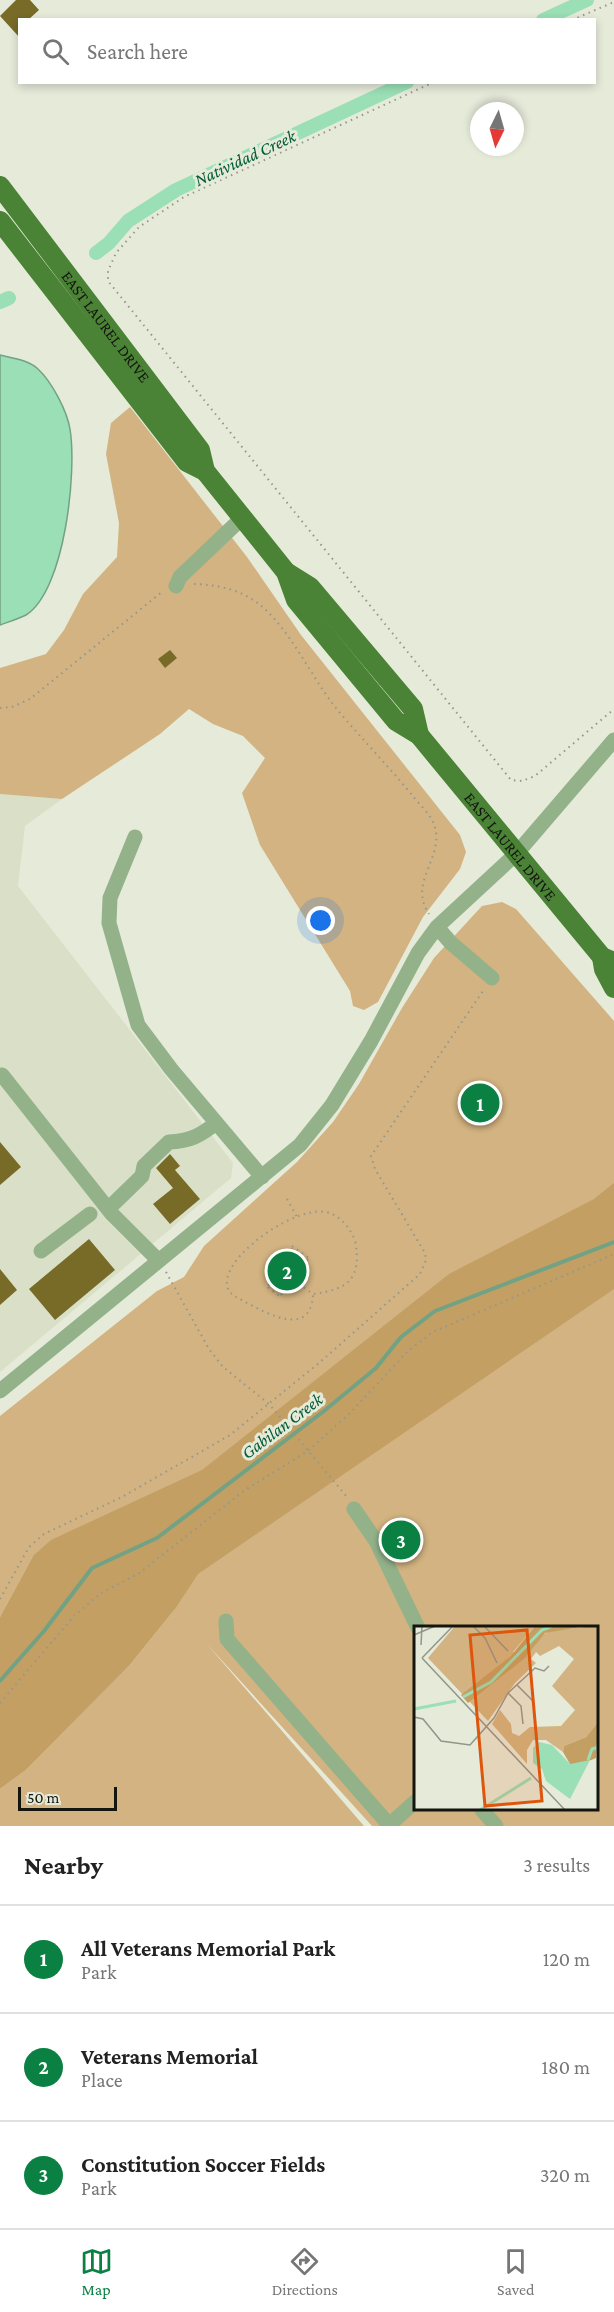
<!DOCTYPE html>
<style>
:root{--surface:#fff;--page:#f2f2f2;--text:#222;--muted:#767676;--line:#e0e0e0;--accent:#0b8043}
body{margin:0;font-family:"Crimson Pro",serif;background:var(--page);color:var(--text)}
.compass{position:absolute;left:470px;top:102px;width:54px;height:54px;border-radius:50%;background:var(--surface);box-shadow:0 3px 9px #0003;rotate:185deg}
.scale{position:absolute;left:18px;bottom:15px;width:99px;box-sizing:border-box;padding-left:6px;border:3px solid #14150f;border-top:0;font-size:16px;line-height:21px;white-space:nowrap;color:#14150f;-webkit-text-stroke:4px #e6ead9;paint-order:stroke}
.you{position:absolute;left:321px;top:921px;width:21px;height:21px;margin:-15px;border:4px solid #fff;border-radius:50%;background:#1a73e8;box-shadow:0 0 0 9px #1a73e833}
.badge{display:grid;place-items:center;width:39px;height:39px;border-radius:50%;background:var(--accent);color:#fff;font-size:20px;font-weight:700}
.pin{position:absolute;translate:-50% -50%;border:3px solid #fff;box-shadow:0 2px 6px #0006}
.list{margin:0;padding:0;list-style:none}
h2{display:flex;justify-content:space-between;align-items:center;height:78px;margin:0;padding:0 24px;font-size:26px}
h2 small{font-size:20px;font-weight:400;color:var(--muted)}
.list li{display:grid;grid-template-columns:39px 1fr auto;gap:18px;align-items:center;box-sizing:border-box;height:108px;padding:0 24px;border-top:2px solid var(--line)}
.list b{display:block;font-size:22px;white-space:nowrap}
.list p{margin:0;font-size:20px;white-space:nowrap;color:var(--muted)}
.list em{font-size:20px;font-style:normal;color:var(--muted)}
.icon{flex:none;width:33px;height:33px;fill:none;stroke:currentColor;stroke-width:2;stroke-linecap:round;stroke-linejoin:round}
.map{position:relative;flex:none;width:614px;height:1826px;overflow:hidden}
.search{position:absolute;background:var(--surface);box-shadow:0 3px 9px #0003;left:18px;right:18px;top:18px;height:66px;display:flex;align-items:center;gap:15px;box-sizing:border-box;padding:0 21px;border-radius:0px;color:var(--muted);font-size:22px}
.sheet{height:402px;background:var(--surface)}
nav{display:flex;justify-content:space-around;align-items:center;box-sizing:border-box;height:84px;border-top:2px solid var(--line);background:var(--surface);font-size:16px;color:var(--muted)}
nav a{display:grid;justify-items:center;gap:3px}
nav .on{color:var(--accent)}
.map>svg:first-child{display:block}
.built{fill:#dae0c7}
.green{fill:#d2b381;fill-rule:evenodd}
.forest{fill:#c49f63}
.water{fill:#9adfb6;stroke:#72a284;stroke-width:1.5}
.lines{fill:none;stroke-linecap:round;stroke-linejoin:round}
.stream{stroke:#72a284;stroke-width:4}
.canal{stroke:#9adfb6;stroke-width:14}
.building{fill:#786b27}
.path{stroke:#94978a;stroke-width:2;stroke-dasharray:1.5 4.5;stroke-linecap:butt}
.minor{stroke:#93b289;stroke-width:15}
.major{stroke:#4a8335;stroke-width:20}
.labels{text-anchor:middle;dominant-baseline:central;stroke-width:6;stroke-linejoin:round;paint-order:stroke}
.street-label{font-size:16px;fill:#14150f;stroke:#e6ead9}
.water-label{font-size:18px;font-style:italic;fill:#045b37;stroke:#e6ead9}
.inset-river{fill:none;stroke:#9adfb6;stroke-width:3}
.inset-road{fill:none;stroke:#929588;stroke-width:1.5}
.view{fill:#dd560c;fill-opacity:0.15;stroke:#dd560c;stroke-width:3}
.inset-edge{fill:none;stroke:#14150f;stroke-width:3}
</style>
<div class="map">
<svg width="614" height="1826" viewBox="0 0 614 1826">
<rect width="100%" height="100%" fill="#e6ead9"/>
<path class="built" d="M0,794L62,799L25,826L18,886L233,1163L231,1178L0,1372Z"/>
<path class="green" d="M130,407L247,557L301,635L460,835L466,852L460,869L423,917L378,1002L364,1010L353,1006L350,991L260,845L242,793L265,758L243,736L213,724L189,709L160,734L62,799L0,794V668L46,654L64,630L83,594L117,557L119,523L106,454L111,423Z
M502,902L516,909L614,1021V1826H372L206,1643L364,1826H0V1789L26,1770L129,1666L175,1609L33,1556L0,1617V1416L157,1291L184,1277L204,1246L297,1162L333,1122L359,1084L402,1008L434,958L482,906ZM416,1628H598V1810H416Z"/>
<path class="forest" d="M614,1183V1289L198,1574L175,1609L129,1666L26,1770L0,1789V1617L33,1556L51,1540L202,1470L449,1274L594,1199Z"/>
<path class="water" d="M0,355C12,358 29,360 38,369C52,382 67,411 70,429C77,472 65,590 26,615C18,619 8,622 0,625Z"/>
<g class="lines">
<path class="stream" d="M0,1681L44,1631L92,1568L157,1538L324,1411L376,1368L401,1337L435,1311L614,1242"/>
<path class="canal" d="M543,20L587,0
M96,253L109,243L128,221L176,190L407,82
M0,302L9,298"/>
</g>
<path class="building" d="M16,0H30L39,10L28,20H20V38L0,16Z
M170,650L177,658L165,668L158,659Z
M0,1142L21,1167L0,1185Z
M170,1154L180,1166L175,1170L200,1199L170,1224L153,1204L173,1188L156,1168Z
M89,1239L115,1270L55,1320L29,1289Z
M0,1269L17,1290L0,1305Z"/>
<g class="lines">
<path class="path" d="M572,20L614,2
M434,82L184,197L139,227L116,253L108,271V281L511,780L522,781L535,776L614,709
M194,584C222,585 248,591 269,613C297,642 314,682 340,713C364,741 389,767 412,795C419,804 430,814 434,824C446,858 407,881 429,914
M0,708L12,707L30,699L163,591
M287,1199L297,1217
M292,1246L310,1259L302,1261L304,1272L299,1284L283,1287L281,1297L266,1286L275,1282C270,1272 270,1263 280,1256L292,1255Z
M284 1271a3 3 0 1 1 6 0a3 3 0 1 1-6 0Z
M289,1268L302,1262
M166,1272L209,1349L223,1367L269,1404L347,1497
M299,1284L313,1294C349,1289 362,1279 355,1240C349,1227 340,1215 326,1212C297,1206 231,1250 227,1280C226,1287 229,1292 234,1296C256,1307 311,1344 313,1294
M283,1287L286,1274
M0,1599L29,1547L44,1534L122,1497L230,1435L319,1363L420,1274L426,1260L425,1253L375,1169L371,1156L485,988
M0,1703L74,1616L101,1593L138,1574L245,1490L308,1451L352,1411L408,1351L433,1332L614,1254"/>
<path class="minor" d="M176,586L180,577L242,518
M135,837L110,898L109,923L138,1025L171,1069L262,1177
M437,927L451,943L492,978
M2,1075L112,1214L158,1260
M108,1209L142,1176L144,1166L169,1142C190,1141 200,1136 216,1123
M41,1251L90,1214
M0,1391L300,1145L332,1105L371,1041L418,953L437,927L517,853L614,740
M354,1509L376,1541L418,1628
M226,1621L227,1639L390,1826
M482,1810L496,1826
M389,1825L416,1801"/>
<g class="major">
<path id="s1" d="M0,186L200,450L205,471L286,572L296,600L396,721L419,735L602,957L614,962"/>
<path d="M0,221L187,462L205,471"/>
<path d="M286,572L310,587L413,709L419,735"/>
<path d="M602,957L604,969L614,988"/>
</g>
</g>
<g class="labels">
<g class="street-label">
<text stroke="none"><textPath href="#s1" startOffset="176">EAST LAUREL DRIVE</textPath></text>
<text stroke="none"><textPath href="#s1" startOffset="840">EAST LAUREL DRIVE</textPath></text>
</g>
<g class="water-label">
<text transform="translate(245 158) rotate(-25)">Natividad Creek</text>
<text transform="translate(282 1426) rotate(-37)">Gabilan Creek</text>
</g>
</g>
<g transform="translate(414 1626)">
<rect width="184" height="184" fill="#e6ead9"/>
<path d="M41,0H121L99,26L113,30L128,9L138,4L184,0V96L172,111L150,120L149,126L132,114H119L113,124V138L78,98L86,84L97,98L98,107L105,110L116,101L147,100L161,84L138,60L160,33L145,20L126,30L122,26L117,33L122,37L101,57L74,95L14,32Z" fill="#d2b381"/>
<path d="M121,0H172L131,7L111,32L54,77L47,69L97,30ZM184,96L182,132L165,139L156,138L149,126L150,120L172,111Z" fill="#c49f63"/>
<path d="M125,116L138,119L156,138L176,134L156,173L132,155L128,143L119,137V122Z" fill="#9adfb6"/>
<path class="inset-river" d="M49,71L77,56L128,4L138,0M0,83L42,75M174,134L178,123L185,121M66,184L117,152"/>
<path class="inset-road" d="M59,0L71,12L83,37M70,0L94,25M0,9L21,0M7,19L8,0M8,32L151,184M8,32L39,0M103,59L119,75M94,67L107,80L109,98M0,91L9,93L27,115L56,119L80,92L94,67L121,42L130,45L135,40"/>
<path class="view" d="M113,4L128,175L71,180L56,9Z"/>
<rect width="184" height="184" class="inset-edge"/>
</g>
</svg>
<svg class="compass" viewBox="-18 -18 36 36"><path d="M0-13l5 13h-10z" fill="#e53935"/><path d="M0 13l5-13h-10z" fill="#767676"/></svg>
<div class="scale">50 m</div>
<div class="you"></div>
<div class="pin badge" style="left:480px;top:1103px">1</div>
<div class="pin badge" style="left:287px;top:1271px">2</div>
<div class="pin badge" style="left:401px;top:1540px">3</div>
<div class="search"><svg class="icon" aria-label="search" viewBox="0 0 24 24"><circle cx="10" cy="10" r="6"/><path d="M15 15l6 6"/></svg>Search here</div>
</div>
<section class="sheet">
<h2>Nearby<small>3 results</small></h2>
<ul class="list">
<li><span class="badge">1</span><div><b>All Veterans Memorial Park</b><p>Park</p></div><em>120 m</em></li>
<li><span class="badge">2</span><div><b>Veterans Memorial</b><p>Place</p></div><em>180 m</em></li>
<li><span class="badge">3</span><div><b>Constitution Soccer Fields</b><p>Park</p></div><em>320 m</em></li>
</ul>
</section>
<nav>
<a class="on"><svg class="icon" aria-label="map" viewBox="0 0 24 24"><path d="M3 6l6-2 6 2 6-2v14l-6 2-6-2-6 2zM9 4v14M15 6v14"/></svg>Map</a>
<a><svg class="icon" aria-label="directions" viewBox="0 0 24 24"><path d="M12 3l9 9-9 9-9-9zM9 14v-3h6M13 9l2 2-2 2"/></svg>Directions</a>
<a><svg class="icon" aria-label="saved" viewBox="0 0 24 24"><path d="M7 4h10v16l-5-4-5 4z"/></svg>Saved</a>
</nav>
